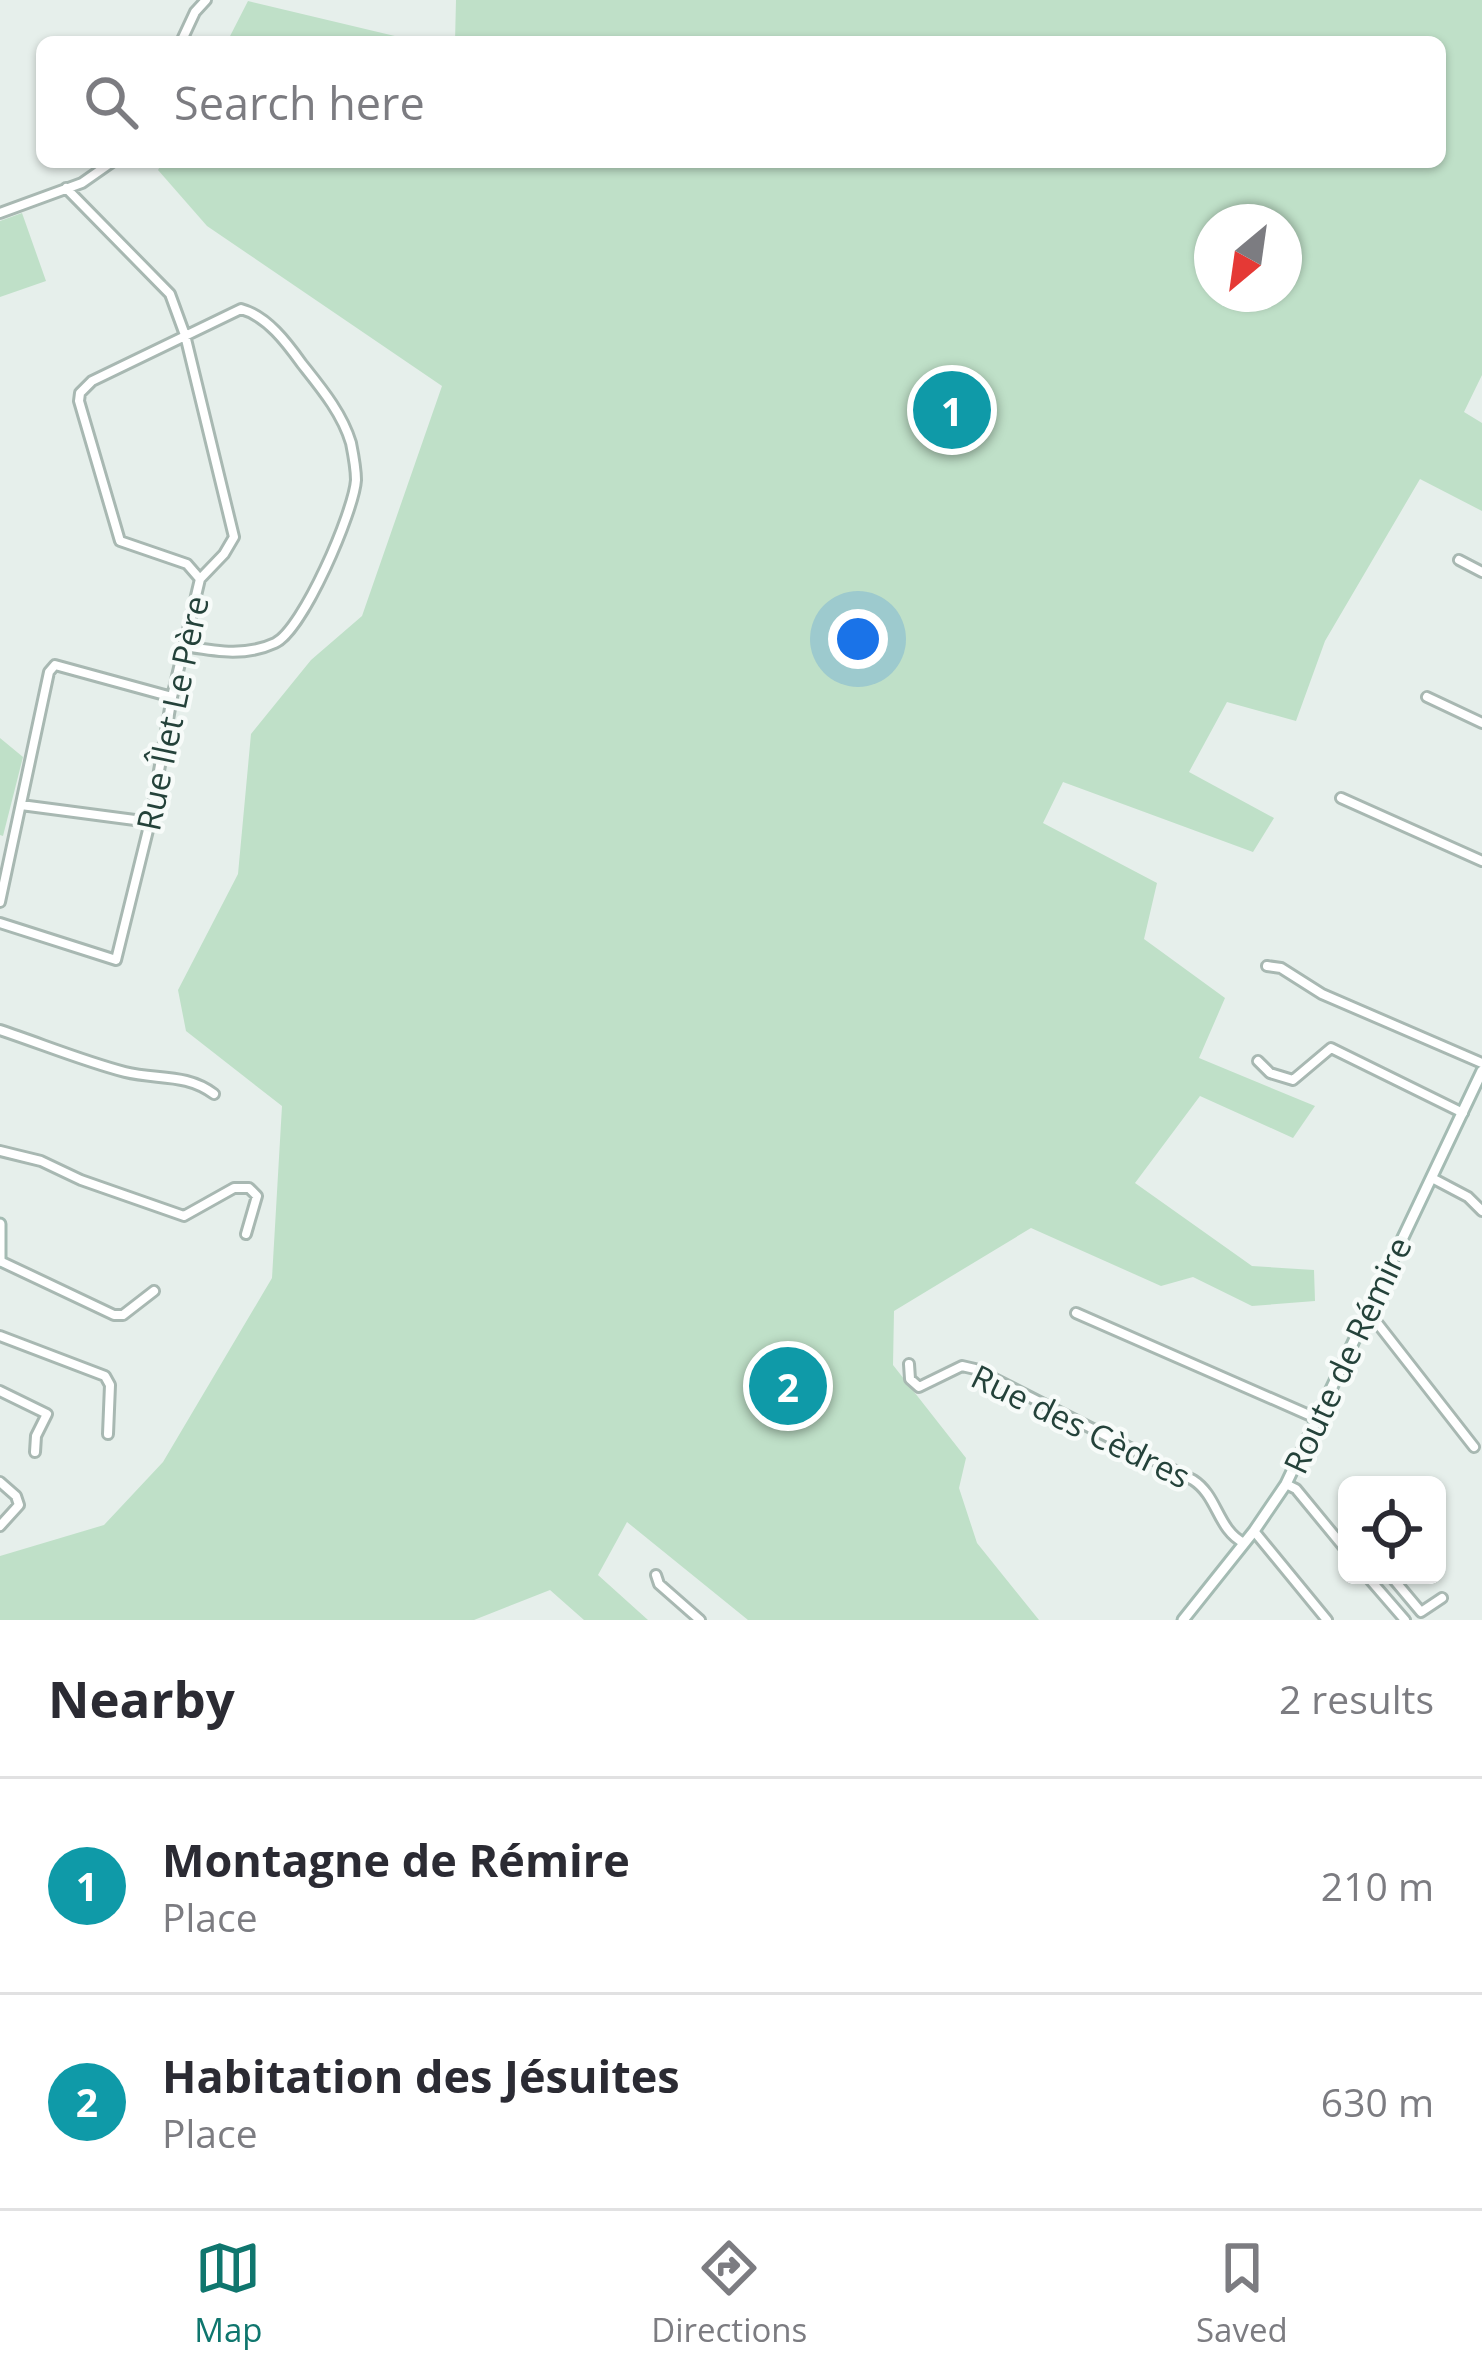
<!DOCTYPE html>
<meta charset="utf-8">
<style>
:root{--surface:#fff;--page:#f7f7f7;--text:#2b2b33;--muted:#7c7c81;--line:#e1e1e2;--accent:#0f766e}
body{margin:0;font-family:"Open Sans",sans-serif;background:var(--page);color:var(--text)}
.controls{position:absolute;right:36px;bottom:36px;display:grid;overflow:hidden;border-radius:18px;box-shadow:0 3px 9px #0004}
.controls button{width:108px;height:108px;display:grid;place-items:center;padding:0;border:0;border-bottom:3px solid var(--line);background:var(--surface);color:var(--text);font:60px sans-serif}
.compass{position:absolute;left:1194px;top:204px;width:108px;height:108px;border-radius:50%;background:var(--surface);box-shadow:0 3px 9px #0004;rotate:209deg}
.you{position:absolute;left:858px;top:639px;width:42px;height:42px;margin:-30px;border:9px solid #fff;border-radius:50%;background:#1a73e8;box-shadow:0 0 0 18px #1a73e833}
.badge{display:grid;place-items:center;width:78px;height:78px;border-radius:50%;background:var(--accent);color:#fff;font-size:39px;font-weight:700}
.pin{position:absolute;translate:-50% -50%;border:6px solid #fff;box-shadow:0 3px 12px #0006}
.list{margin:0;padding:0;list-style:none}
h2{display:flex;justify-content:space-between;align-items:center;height:156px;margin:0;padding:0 48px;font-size:51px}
h2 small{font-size:39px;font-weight:400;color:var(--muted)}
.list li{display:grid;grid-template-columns:78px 1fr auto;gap:36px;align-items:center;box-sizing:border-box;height:216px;padding:0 48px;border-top:3px solid var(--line)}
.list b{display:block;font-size:45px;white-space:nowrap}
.list p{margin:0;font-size:39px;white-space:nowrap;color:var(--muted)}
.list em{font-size:39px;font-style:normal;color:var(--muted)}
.icon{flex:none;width:66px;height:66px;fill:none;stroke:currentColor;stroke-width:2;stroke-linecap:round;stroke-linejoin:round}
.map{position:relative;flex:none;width:1482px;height:1620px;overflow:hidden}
.search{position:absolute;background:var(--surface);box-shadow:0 3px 9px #0004;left:36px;right:36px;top:36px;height:132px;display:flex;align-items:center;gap:30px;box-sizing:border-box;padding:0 42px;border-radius:18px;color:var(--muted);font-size:45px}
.sheet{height:588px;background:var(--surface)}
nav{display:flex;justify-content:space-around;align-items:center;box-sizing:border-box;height:168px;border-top:3px solid var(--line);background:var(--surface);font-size:33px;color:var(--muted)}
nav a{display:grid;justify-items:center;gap:6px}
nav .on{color:var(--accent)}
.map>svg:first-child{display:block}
.green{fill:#bfe0c8;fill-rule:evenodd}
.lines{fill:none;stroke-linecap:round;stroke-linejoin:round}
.street-casing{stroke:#a8b8b2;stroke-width:14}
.secondary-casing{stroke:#a4bbb3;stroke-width:15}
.street{stroke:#fff;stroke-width:8}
.secondary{stroke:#fff;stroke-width:9}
.labels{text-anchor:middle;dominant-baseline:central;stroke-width:9;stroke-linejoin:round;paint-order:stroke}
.street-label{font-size:33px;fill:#24423a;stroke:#f7fbf9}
</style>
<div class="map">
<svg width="1482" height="1620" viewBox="0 0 1482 1620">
<rect width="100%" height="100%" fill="#e6efeb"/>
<path class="green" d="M456,0H1482V375L1464,412L1482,423V511L1420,479L1325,641L1296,721L1227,702L1189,772L1274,818L1253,852L1063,782L1043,823L1157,883L1144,939L1225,998L1199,1058L1315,1106L1293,1138L1200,1096L1135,1183L1252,1266L1314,1270L1315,1301L1252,1306L1193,1277L1161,1286L1031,1228L894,1311L893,1365L966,1458L959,1488L977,1543L1039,1620H748L627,1522L598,1575L648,1620H584L550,1590L474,1620H0V1556L104,1525L163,1462L272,1278L282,1106L186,1031L178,990L238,874L251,734L311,660L362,616L442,386L207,226L158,170L163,162H1440V42H455ZM1212,222H1284V294H1212Z
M248,1L420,42H227Z
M22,213L46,281L0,297V221Z
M0,738L23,757L3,836L0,835Z"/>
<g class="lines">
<defs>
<path id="street" d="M181,42L195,12L206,0
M0,213L82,183L112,162
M1459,560L1482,572
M184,646C215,651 245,657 275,643C303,630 354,511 356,480C356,469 353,453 351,443C342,413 321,388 302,364C287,343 267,316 241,309L92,381L80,393L79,401L120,541L187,564L200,579
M1427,697L1482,723
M1341,798L1482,861
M21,805L150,822
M0,902L49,672L55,665L172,697
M0,923L116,960L150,822L172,697L200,579L224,554L234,537L185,335L170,294L66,188
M1267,966L1281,968L1322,994L1482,1063
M0,1030C42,1044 83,1061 125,1072C157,1080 186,1073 214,1094
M1258,1061L1270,1073L1293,1080L1331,1048L1463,1113
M0,1151L41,1161L81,1180L184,1216L234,1188H249L257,1196L246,1234
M1432,1178L1468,1197L1482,1211
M0,1261L114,1315H123L154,1291
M1076,1313L1318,1419
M1367,1316L1378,1324L1474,1447
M0,1336L105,1376L110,1385L108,1434
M909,1364L910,1379L919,1387L962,1366L975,1369L1193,1480C1218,1496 1217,1529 1244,1543
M0,1391L47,1414L36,1436L35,1452
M0,1482L16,1496L19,1505L0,1526
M1286,1484L1296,1489L1347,1551
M1254,1531L1327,1620
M656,1575L659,1584L700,1620
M1366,1575L1405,1620
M1390,1575L1421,1612L1442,1598"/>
<path id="secondary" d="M0,1224V1261
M1183,1620L1254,1531L1286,1484L1482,1071"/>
</defs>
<use href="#street" class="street-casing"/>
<use href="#secondary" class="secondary-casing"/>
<use href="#street" class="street"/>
<use href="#secondary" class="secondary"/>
</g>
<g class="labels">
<g class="street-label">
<text transform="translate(172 713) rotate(-78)">Rue Îlet Le Père</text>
<text transform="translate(1347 1355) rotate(-65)">Route de Rémire</text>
<text transform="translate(1081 1426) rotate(26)">Rue des Cèdres</text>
</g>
</g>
</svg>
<div class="controls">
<button><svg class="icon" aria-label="locate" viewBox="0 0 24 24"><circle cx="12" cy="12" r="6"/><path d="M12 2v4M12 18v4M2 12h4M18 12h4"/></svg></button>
</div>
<svg class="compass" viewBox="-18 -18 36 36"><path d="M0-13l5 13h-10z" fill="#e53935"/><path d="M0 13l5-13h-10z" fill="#7c7c81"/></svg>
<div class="you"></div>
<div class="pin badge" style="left:952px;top:410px;background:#0f9aa8">1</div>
<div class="pin badge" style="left:788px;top:1386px;background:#0f9aa8">2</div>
<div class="search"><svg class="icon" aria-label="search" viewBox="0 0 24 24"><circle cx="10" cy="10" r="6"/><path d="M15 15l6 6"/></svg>Search here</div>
</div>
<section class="sheet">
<h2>Nearby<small>2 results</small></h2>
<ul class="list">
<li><span class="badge" style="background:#0f9aa8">1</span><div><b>Montagne de Rémire</b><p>Place</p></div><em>210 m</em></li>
<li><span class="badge" style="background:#0f9aa8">2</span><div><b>Habitation des Jésuites</b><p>Place</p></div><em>630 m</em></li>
</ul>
</section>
<nav>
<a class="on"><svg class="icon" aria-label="map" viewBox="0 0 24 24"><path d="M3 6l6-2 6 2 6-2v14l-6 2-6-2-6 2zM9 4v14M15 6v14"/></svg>Map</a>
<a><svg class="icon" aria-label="directions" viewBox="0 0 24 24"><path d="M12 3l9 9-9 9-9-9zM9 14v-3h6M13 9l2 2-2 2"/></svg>Directions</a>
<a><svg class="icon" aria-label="saved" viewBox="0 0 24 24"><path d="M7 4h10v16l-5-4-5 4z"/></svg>Saved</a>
</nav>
